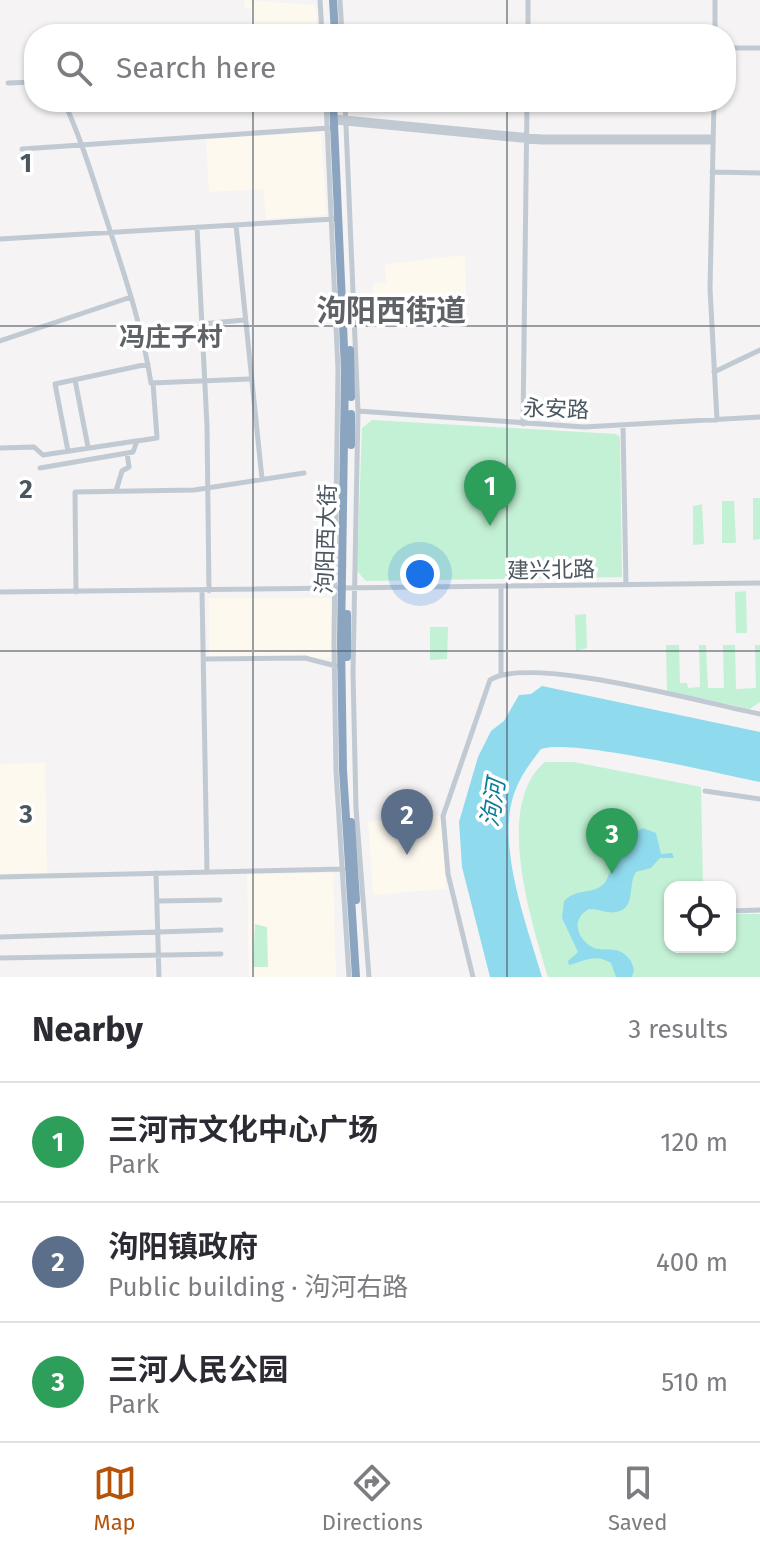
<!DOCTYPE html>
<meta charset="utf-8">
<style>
:root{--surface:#fff;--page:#f7f7f7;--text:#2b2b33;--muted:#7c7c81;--line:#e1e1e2;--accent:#b45309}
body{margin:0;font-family:"Fira Sans","Noto Sans SC",sans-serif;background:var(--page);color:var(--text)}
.controls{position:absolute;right:24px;bottom:24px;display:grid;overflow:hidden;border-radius:16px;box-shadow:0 2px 6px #0004}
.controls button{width:72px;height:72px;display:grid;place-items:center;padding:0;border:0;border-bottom:2px solid var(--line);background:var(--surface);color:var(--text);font:40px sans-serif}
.you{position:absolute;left:420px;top:574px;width:28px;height:28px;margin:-20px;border:6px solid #fff;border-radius:50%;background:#1a73e8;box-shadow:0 0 0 12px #1a73e833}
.badge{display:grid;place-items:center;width:52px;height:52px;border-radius:50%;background:var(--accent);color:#fff;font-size:26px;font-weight:700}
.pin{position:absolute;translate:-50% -66px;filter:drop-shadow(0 2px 4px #0008)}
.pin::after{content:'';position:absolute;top:42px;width:28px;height:24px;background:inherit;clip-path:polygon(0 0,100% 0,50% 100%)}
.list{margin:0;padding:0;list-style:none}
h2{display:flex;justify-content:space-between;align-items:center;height:104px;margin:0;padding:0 32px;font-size:34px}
h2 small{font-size:26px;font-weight:400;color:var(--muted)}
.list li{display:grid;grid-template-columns:52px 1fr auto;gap:24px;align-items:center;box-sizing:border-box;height:120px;padding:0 32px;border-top:2px solid var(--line)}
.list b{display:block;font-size:30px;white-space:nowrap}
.list p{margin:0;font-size:26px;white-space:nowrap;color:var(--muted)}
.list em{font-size:26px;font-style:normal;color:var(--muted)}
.icon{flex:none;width:44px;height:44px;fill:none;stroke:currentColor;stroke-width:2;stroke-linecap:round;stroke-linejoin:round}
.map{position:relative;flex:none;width:760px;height:977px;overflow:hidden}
.search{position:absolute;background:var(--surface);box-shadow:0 2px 6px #0004;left:24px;right:24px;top:24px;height:88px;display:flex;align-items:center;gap:20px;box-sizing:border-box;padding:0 28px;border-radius:32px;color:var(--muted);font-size:30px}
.sheet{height:464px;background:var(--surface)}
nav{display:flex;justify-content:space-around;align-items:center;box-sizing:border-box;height:112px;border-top:2px solid var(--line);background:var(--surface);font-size:22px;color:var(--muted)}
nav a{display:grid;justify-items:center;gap:4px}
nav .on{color:var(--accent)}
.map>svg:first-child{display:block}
.commercial{fill:#fdf9ef}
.green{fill:#c3f1d5}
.water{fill:#90daee}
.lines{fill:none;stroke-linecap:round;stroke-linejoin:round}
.minor{stroke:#c1cad2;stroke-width:5}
.highway{stroke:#8ba5c1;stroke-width:8}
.grid{fill:none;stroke:#4a5661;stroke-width:2;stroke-opacity:0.55}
.labels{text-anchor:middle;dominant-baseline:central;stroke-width:7;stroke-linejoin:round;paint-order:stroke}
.street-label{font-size:22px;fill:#4a5661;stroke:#fff}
.water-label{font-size:24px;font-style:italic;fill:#0c7c9b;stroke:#fff}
.quarter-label{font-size:26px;font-weight:bold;fill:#5f6368;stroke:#fff}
.district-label{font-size:30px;font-weight:bold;fill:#5f6368;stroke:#fff}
.grid-label{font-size:26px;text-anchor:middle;font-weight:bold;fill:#4a5661;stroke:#fff;stroke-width:7;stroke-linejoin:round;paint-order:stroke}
</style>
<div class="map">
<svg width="760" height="977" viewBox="0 0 760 977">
<rect width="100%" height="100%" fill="#f5f3f3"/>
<path class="commercial" d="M245,0L316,5L317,32L251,31V9L244,8Z
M321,132L326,215L266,219L263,189L209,192L206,139Z
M465,255L467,320L380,327L378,297L373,296V283L386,282L385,264Z
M209,598H331V658L209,657Z
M45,763L47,873L0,874V764Z
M441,816L446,889L373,895L368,821Z
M333,873L336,977H249L247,874Z"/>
<path class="green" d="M372,420L616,434L620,437L622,577L366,581L357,571L362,428Z
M753,498H760V539L753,540Z
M722,501H734L736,543H722Z
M702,504L704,544L693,545V506Z
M746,591L747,633H736L735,592Z
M586,614L587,648L576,651L575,615Z
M430,627H448L447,659L430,660Z
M666,645H679L680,683H687L688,688L700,687L699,645H706L708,688H724L723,645H735L736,689L756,688L755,645H760V702L750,709L667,691Z
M545,762H574L701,787L703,887H670V947H730V914H760V977H548C532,923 493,805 545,762Z
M255,924L267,927L268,967H253Z"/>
<path class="water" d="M542,686L760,732V782C719,774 573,738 541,749C531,762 521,775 515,791C495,844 527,925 542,977H490L462,867L459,822L478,757L491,731L504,721L519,695L531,694Z
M643,828L656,833L661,854L672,853L674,858H660L651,868L636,872C627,885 637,908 616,912C607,914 598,908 589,909C570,919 577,940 594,948C603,951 611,948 619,951C628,955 632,961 634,970L632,977H616L611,963C594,953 585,961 569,965L568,961L578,952L562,918L564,901C580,884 604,900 610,870L605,853C617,848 628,835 643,828Z"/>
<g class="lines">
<path class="minor" d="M320,0L322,34
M340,0L342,34
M528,34V0
M715,34V0
M726,48H760
M8,83L34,82
M64,102C80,136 92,175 104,212C122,268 142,324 151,383L249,379
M326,102L338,370L334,642L336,771L349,977
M345,102L358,411L353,672L356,808L369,977
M714,102L710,288L717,420
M334,117L541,137H713
M335,122L541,142H713
M22,149L329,128
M712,172L760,173
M236,225L262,479
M197,227L207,426L209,591
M0,239L334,219
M201,324L244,320
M0,341L131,297
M714,372L760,350
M75,380L88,447
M358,411L584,427L760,417
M523,424L527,102
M623,426L626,585
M0,448L34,447L43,455L136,441
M68,451L55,384L148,364
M40,468L133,452L137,441L157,438L153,383
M116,491L122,471L129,467L127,453
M501,587V674
M202,591L207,872
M0,592L760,583
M76,592L75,492L194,490L304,473
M203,659L305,658L336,666
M705,791L760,799
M156,873L159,977
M0,877L343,869
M157,901L220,900
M730,911L760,910
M0,937L221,930
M0,958L221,954
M473,977L448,874L443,816L490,680C530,654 708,704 760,714"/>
<path class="highway" d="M333,0L335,34
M333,102L345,370L341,642L343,770L356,977
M350,350L351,397
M351,414V445
M347,657V614
M351,822L356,900"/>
</g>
<path class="grid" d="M253,0V34M507,0V34M253,102V977M507,102V977M0,326H760M0,651H760"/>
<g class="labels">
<g class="street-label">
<text transform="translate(556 409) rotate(2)">永安路</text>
<text transform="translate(326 539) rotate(-88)">泃阳西大街</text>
<text transform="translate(551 570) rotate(-1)">建兴北路</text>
</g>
<g class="water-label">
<text transform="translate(493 803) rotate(-81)">泃河</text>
</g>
<g class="quarter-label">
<text x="171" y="337">冯庄子村</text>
</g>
<g class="district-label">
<text x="391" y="311">泃阳西街道</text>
</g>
</g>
<g class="grid-label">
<text x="26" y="172">1</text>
<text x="26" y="498">2</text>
<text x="26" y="823">3</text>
</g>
</svg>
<div class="controls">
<button><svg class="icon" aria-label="locate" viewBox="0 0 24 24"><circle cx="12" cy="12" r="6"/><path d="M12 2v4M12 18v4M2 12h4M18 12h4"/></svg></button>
</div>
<div class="you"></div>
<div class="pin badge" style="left:490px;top:526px;background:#2e9e5b">1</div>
<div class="pin badge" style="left:407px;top:855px;background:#5c6f8a">2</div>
<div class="pin badge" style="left:612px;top:874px;background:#2e9e5b">3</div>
<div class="search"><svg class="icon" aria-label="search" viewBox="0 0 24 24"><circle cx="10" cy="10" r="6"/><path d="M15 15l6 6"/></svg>Search here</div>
</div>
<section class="sheet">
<h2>Nearby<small>3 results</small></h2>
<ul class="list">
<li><span class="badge" style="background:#2e9e5b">1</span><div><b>三河市文化中心广场</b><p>Park</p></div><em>120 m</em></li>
<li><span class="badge" style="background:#5c6f8a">2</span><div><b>泃阳镇政府</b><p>Public building · 泃河右路</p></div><em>400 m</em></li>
<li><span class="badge" style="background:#2e9e5b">3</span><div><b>三河人民公园</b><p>Park</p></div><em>510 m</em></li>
</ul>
</section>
<nav>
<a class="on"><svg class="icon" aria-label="map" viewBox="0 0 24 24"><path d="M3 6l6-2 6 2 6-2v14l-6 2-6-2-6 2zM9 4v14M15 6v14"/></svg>Map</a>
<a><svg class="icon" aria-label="directions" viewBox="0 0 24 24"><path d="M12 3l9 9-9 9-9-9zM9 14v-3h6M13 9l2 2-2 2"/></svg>Directions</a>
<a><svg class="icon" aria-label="saved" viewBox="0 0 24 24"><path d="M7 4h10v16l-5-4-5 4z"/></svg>Saved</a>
</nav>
